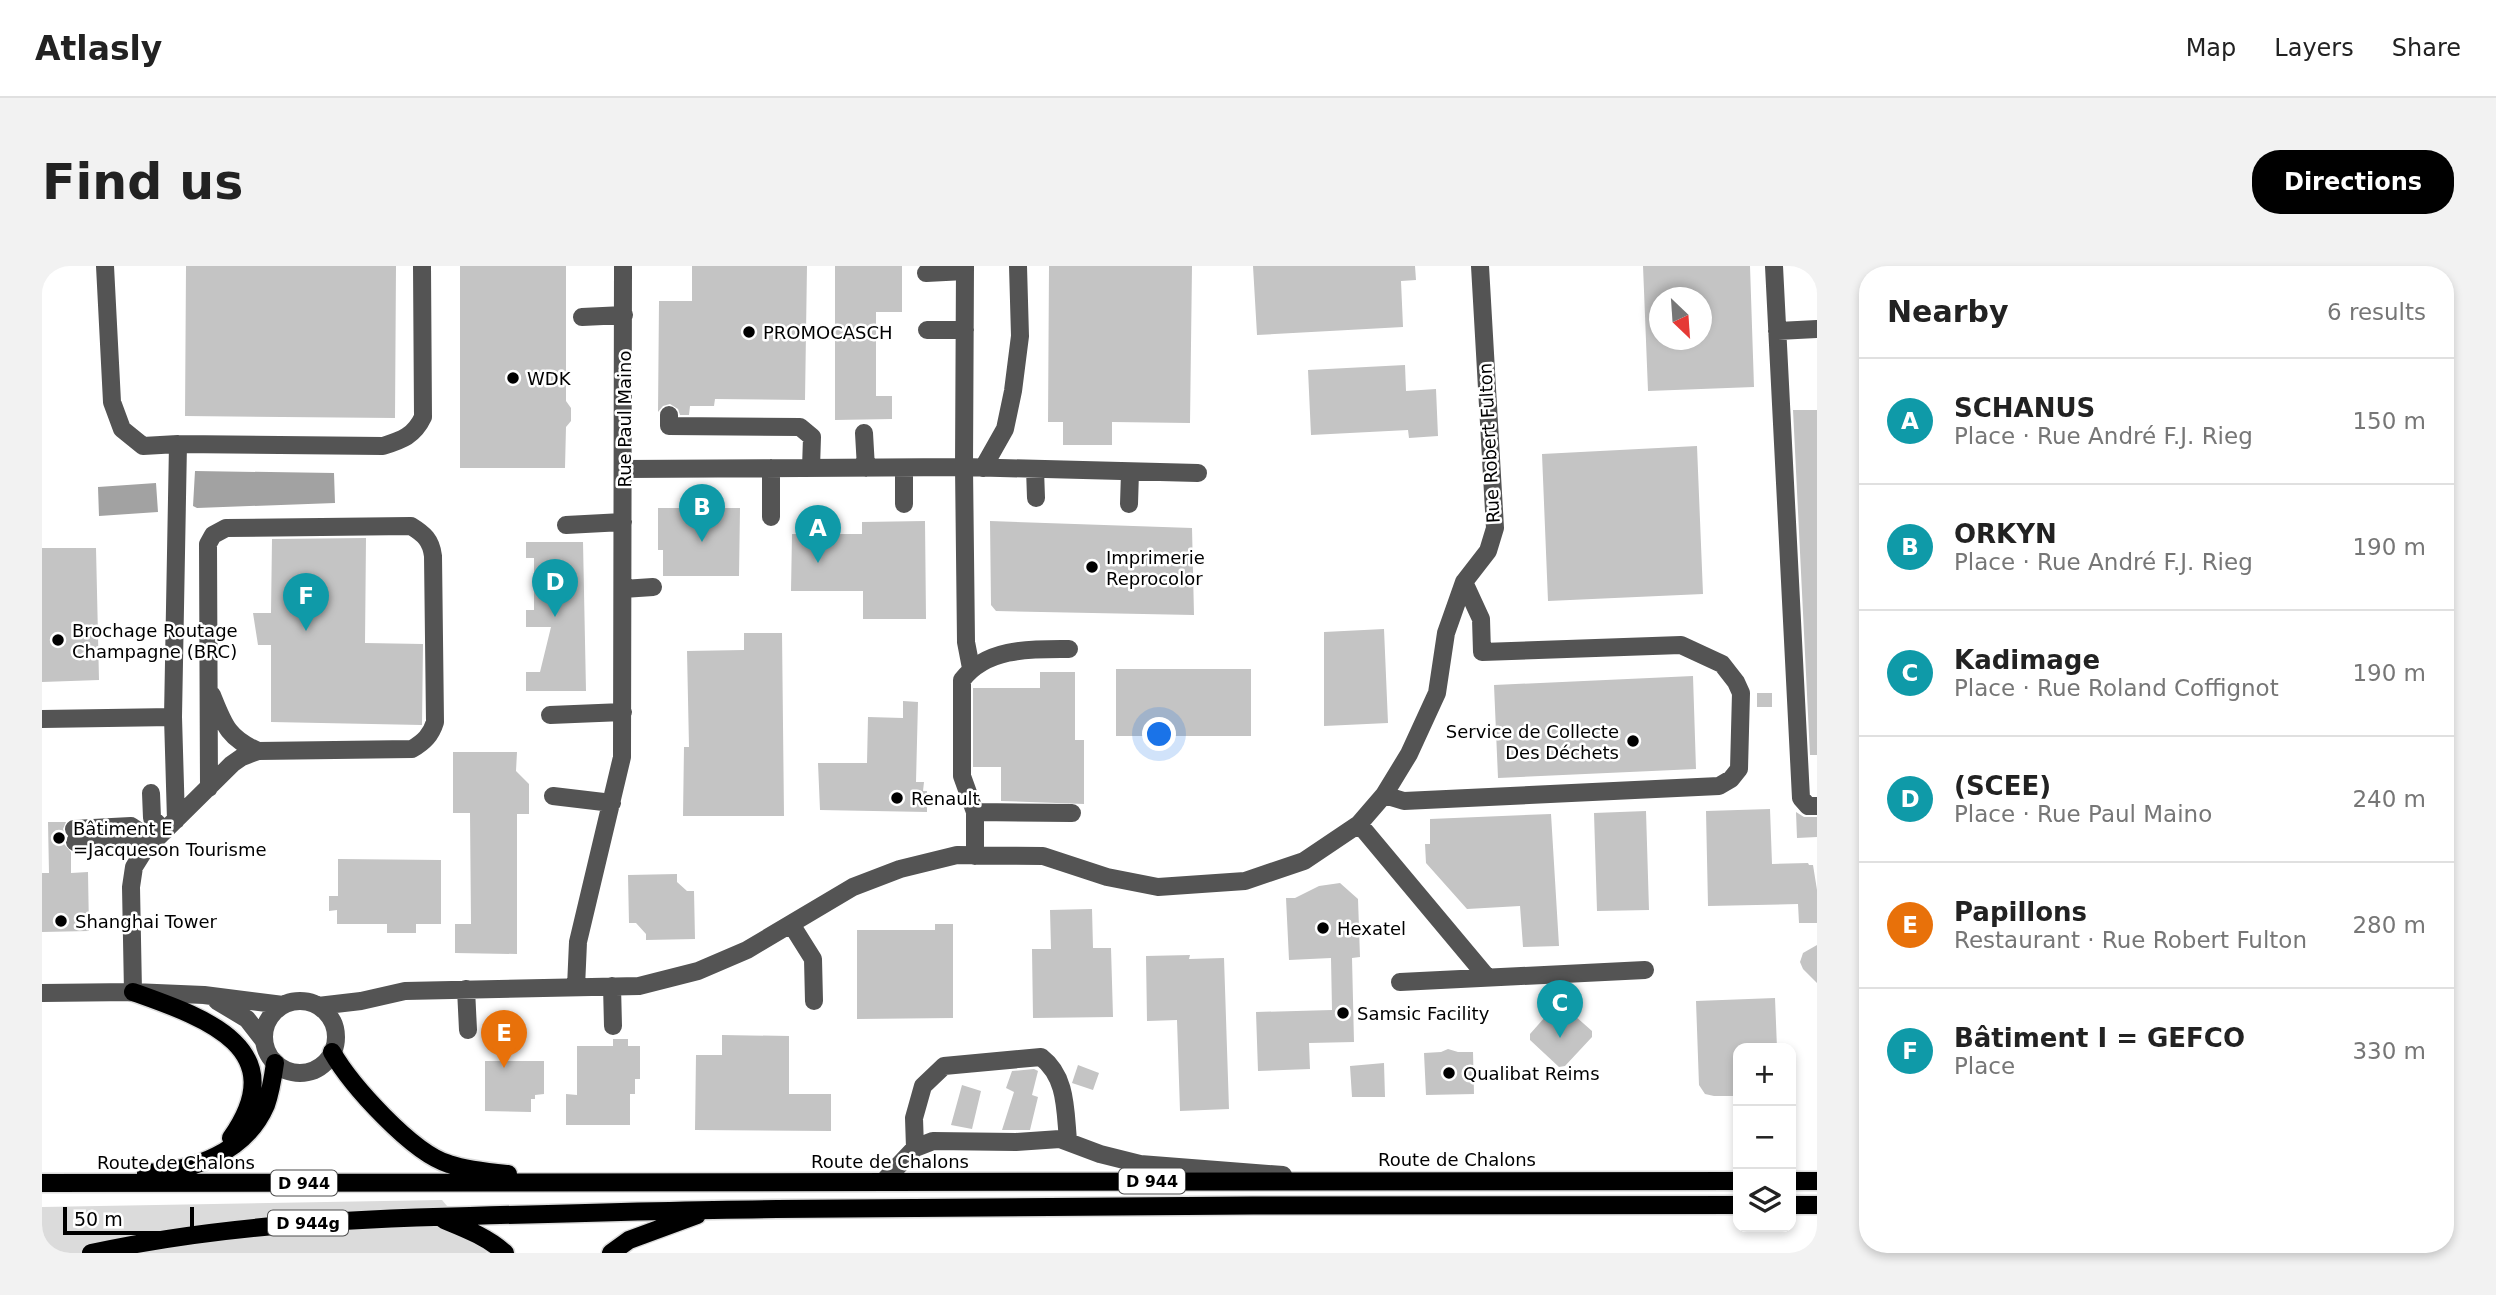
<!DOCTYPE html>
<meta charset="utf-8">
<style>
:root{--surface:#fff;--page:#f2f2f2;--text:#222;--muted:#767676;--line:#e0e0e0;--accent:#000}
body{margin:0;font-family:"DejaVu Sans",sans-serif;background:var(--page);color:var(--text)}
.controls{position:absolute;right:21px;bottom:21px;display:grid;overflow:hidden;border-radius:14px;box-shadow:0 4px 10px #0003}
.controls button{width:63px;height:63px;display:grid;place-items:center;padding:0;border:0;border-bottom:2px solid var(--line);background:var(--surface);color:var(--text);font:35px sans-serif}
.compass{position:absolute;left:1607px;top:21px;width:63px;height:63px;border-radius:50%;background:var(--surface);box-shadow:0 4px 10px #0003;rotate:155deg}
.scale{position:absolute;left:21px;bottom:18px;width:131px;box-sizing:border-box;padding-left:7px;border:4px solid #000;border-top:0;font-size:19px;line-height:24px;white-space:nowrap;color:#000;-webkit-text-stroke:5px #fff;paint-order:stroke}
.you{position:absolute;left:1118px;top:469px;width:24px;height:24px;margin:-18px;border:5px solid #fff;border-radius:50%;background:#1a73e8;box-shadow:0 0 0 10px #1a73e833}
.badge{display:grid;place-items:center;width:46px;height:46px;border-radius:50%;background:var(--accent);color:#fff;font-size:23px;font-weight:700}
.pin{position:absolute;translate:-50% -58px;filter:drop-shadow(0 2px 4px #0008)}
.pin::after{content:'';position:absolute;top:37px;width:24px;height:21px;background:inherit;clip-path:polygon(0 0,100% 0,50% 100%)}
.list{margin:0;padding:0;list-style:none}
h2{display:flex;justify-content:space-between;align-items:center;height:91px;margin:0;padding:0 28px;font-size:30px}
h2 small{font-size:23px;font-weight:400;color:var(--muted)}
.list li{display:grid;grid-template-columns:46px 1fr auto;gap:21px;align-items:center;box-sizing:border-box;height:126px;padding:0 28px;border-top:2px solid var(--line)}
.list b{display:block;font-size:26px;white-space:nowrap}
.list p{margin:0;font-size:23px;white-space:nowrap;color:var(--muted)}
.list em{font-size:23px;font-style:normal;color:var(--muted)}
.icon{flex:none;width:38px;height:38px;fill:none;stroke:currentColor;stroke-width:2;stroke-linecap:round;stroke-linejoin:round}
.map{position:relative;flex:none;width:1775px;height:987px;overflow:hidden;border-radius:28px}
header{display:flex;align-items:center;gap:42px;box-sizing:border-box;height:98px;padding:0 35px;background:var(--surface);border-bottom:2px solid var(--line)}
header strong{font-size:33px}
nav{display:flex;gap:38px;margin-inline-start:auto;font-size:24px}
.intro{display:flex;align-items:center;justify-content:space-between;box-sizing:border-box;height:168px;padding:0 42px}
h1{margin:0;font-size:49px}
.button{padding:18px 32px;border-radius:28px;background:var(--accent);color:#fff;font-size:24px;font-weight:700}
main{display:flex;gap:42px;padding:0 42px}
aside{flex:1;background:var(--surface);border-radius:28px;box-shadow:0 4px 10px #0003}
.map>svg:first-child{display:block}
.green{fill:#dbdbdb}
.water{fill:#a2a2a2}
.building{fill:#c4c4c4;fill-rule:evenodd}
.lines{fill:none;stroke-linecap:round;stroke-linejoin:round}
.major-casing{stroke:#dbdbdb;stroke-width:21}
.minor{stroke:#545454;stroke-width:18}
.major{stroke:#000;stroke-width:18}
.poi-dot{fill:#000;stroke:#fff;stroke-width:2.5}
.labels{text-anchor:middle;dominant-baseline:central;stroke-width:5;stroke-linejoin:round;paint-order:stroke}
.shield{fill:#fff;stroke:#4c4c4c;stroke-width:2}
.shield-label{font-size:16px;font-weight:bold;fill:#000}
.poi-label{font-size:18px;fill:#000;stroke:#fff;text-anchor:start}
.street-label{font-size:18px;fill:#000;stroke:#fff}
</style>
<header>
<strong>Atlasly</strong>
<nav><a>Map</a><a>Layers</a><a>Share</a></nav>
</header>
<div class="intro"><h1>Find us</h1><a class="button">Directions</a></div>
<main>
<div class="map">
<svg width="1775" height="987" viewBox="0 0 1775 987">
<rect width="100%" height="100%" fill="#fff"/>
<path class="green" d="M400,934L445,987H0V941Z"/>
<path class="water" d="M153,205L292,207L293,237L155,242L151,240Z
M114,217L116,246L57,250L56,221Z"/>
<path class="building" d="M144,0H354L353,152L143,150Z
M418,0H524V135L529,142V155L524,161L523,202H418Z
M650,0H765L763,134L673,133L672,140H648L647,149H638L636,143L628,138L621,140L616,146L617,35H650Z
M793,0H860V46H834V130H850V153L793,154Z
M1007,0H1150L1148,157L1070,156V179H1021V156H1006Z
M1211,0H1373L1374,14L1359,15L1361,61L1215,69Z
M1601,0H1708L1712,121L1606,125ZM1618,32H1660V74H1618Z
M1363,99L1364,125L1394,123L1396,170L1367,172L1366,164L1269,169L1266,104Z
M1751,144H1775V489H1768Z
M1655,180L1661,328L1506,335L1500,188Z
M616,242H698L697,310H621V284H616Z
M883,255L884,353H821V325H749L750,268H820V256Z
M948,255L1150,262L1152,349L954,345L949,339Z
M324,272L323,377L381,378L380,459L229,456V379H216L211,347H229L230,273Z
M484,276H541L544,425H484V406H498L509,361H484V344H492V292H484Z
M0,282H54L57,414L0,416Z
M1342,363L1346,457L1282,460V366Z
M702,367H740L742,550H641L642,481H647L645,385L702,384Z
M1074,403H1209V470H1074Z
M998,406H1033V474H1042V538L959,535V501H931V422H998Z
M1651,410L1654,503L1456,512L1452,419Z
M1715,427H1730V441H1715Z
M861,435L876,436L874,516H882L881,525H885V546L778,544L776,497H825L826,451L861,452Z
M411,486H475L474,505L487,518V548H475V688L413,687V658H429L428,547H411Z
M1728,543L1730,598L1766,597L1767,599H1771L1775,624V657H1757L1756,638L1666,640L1664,545Z
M1604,545L1607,644L1555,645L1552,547Z
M1754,546L1762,551H1775V571L1755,572Z
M1509,548L1517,680L1481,681L1478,640L1425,643L1384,597L1383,578H1388V553Z
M6,556H24L21,563L23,570L22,578L29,586V607L46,606L47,665L0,666V607H7Z
M296,593L399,594V658H374V667H345V658H295V644L287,645V630H296Z
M635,608V616L645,625H652L653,673L604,674V668L594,657H587L586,609Z
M1298,617L1316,633L1318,691L1310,692L1312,776L1267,777L1268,803L1216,805L1214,746L1290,744L1289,692L1247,694L1244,632H1253L1277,620Z
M1050,643L1051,682H1069L1071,751L991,752L990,683H1009L1008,644Z
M893,658H911V752L815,753V664H893Z
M1775,679V717L1761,703L1758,696L1761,687Z
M1148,689L1147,693L1182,692L1187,843L1138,845L1135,754L1105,755L1104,690Z
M1733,732L1735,782H1696V830H1672L1663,828L1657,819L1654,735Z
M1511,742H1524L1550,765V771L1523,800L1517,801L1488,774V768Z
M680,769L747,770V828H789V865L653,864L654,789H680Z
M571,773H586V780H598V813H593V828H588V859H524V828L535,829V780H571Z
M1406,783L1416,786H1431L1432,828L1384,829L1382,787L1399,786Z
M443,795H502V828L493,829V833H489V846L443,845Z
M1342,797L1343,831H1310L1308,800Z
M1036,799L1057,807L1051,824L1030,817Z
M992,803L996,805L990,829L996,831L988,864H960L972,826L964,822L970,805Z
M920,819L939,825L930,863L909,859Z"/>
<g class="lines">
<defs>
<path id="major" d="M91,726C161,751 253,781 189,872
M290,786C309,819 370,887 407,898C425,904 446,906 466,908
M104,907C152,905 204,886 224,839C229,825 231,811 233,797
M1749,915H1775
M0,917L1696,915
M1749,939H1775
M402,954C424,963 445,971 463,987
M49,987C173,960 301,953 428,950C530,947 632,944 735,943C1055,940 1376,938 1696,939
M569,987L587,974L655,949"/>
</defs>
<use href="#major" class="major-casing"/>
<path class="minor" d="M63,0L70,136L80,163L101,180L136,178L341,180C360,174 372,170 381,151L380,0
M923,0L922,201L924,376L929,402
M1732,0L1759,532L1766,540H1775
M884,7L923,5
M540,51L582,49
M885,64H923
M1735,65L1775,63
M627,149V160L758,161L770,171L769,202
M822,167L824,202
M941,202L963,163L971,125L978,70L976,0
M582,203L922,201L1156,207
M993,203L994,232
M862,238V202
M1087,238L1088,206
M729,251V202
M524,259L581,256
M581,323L611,321
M170,429C182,459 186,472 216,485
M508,449L581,446
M131,451L136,178
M0,453L131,451L134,554
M109,527L110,552L123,565
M1342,529L1362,535L1677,520L1689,513L1697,503L1699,427L1694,416L1680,398L1639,379L1440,386L1439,353L1422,316
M511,530L570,537
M933,546L1030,547
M1317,558L1445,711
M32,563L89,560L112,575
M33,576L88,572L102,585
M933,590V546L920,510V414C945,381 990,383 1027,383
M749,658L771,693L772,735
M1358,716L1603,704
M570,720L571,760
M534,721L536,676L580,491L581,0
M424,723L426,764
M91,726L89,621L92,601L102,585L190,498L200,491L216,485L370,483C382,476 389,469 393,456L391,290C389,274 382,268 369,260L184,262L171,269L166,278L167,522
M0,727L91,726L162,729L241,739
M175,735L205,753L222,775
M222 771a36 36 0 1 1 72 0a36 36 0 1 1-72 0Z
M276,740L319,735L363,725L597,720L656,705L705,684L811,621L858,603L915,589L1001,590L1065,611L1116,621L1203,615L1262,595L1317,558L1342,529L1367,488L1395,427L1404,367L1422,316L1446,285L1453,262L1438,0
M873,882L872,852L881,820L902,800L999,791C1025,811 1023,844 1026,874
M841,916L873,882L891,875L974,876L1018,873L1058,888L1098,898L1241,909"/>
<use href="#major" class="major"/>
</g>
<g class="poi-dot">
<circle cx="707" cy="66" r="7"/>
<circle cx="471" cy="112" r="7"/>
<circle cx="1050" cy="301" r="7"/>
<circle cx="16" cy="374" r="7"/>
<circle cx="1591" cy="475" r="7"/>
<circle cx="855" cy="532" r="7"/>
<circle cx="17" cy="572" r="7"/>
<circle cx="19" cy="655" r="7"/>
<circle cx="1281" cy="662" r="7"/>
<circle cx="1301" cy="747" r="7"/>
<circle cx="1407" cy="807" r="7"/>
</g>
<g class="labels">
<g class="shield">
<rect x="1077" y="902.5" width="66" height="25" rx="5"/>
<rect x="229" y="904.5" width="66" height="25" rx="5"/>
<rect x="226" y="944.5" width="80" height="25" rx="5"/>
</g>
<g class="shield-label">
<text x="1110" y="915">D 944</text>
<text x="262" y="917">D 944</text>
<text x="266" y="957">D 944g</text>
</g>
<g class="poi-label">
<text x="721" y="66">PROMOCASCH</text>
<text x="485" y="112">WDK</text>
<text x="1064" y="291">Imprimerie<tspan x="1064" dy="21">Reprocolor</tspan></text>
<text x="30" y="364">Brochage Routage<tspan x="30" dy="21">Champagne (BRC)</tspan></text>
<text x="1577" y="465" text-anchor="end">Service de Collecte<tspan x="1577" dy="21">Des Déchets</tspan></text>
<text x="869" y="532">Renault</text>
<text x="31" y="562">Bâtiment E<tspan x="31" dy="21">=Jacqueson Tourisme</tspan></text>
<text x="33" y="655">Shanghai Tower</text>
<text x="1295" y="662">Hexatel</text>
<text x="1315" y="747">Samsic Facility</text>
<text x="1421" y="807">Qualibat Reims</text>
</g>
<g class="street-label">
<text transform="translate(582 153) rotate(-90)">Rue Paul Maino</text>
<text transform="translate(1447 177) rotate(-93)">Rue Robert Fulton</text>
<text x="1415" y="893">Route de Chalons</text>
<text x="848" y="895">Route de Chalons</text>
<text x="134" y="896">Route de Chalons</text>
</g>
</g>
</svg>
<div class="controls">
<button>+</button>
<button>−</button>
<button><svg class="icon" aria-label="layers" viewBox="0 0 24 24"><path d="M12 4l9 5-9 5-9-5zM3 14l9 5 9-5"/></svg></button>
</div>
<svg class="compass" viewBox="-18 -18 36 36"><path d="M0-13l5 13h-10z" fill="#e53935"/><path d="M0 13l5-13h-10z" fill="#767676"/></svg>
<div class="scale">50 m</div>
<div class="you"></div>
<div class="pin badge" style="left:776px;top:297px;background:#0f9aa8">A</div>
<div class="pin badge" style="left:660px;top:276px;background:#0f9aa8">B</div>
<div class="pin badge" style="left:1518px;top:772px;background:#0f9aa8">C</div>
<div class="pin badge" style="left:513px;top:351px;background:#0f9aa8">D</div>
<div class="pin badge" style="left:462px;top:802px;background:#e8710a">E</div>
<div class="pin badge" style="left:264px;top:365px;background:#0f9aa8">F</div>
</div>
<aside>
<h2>Nearby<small>6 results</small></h2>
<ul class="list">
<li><span class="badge" style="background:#0f9aa8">A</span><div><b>SCHANUS</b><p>Place · Rue André F.J. Rieg</p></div><em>150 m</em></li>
<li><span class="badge" style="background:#0f9aa8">B</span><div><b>ORKYN</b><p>Place · Rue André F.J. Rieg</p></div><em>190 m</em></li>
<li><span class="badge" style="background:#0f9aa8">C</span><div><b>Kadimage</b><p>Place · Rue Roland Coffignot</p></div><em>190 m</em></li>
<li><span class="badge" style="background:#0f9aa8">D</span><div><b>(SCEE)</b><p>Place · Rue Paul Maino</p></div><em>240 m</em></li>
<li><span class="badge" style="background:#e8710a">E</span><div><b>Papillons</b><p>Restaurant · Rue Robert Fulton</p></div><em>280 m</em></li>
<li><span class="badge" style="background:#0f9aa8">F</span><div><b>Bâtiment I = GEFCO</b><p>Place</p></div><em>330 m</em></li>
</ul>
</aside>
</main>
